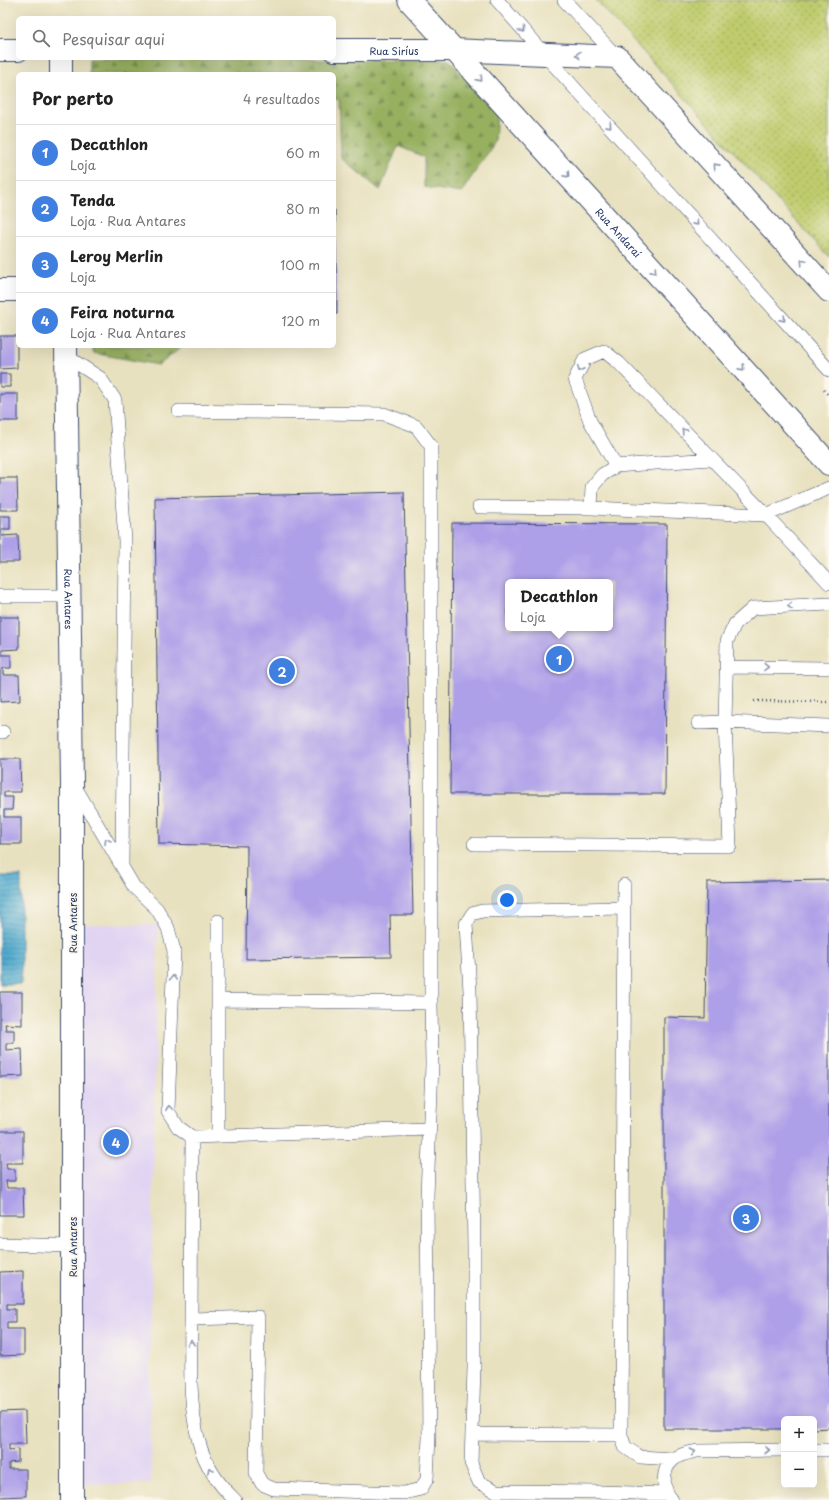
<!DOCTYPE html>
<html lang="pt">
<meta charset="utf-8">
<style>
:root{--surface:#fff;--page:#f6f6f6;--text:#222;--muted:#767676;--line:#e0e0e0;--accent:#b5179e}
body{margin:0;font-family:"Playpen Sans",sans-serif;background:var(--page);color:var(--text)}
.controls{position:absolute;right:12px;bottom:12px;display:grid;overflow:hidden;border-radius:6px;box-shadow:0 4px 16px #0002}
.controls button{width:36px;height:36px;display:grid;place-items:center;padding:0;border:0;border-bottom:1px solid var(--line);background:var(--surface);color:var(--text);font:20px sans-serif}
.you{position:absolute;left:507px;top:900px;width:14px;height:14px;margin:-10px;border:3px solid #fff;border-radius:50%;background:#1a73e8;box-shadow:0 0 0 6px #1a73e833}
.badge{display:grid;place-items:center;width:26px;height:26px;border-radius:50%;background:var(--accent);color:#fff;font-size:13px;font-weight:700}
.pin{position:absolute;translate:-50% -50%;border:2px solid #fff;box-shadow:0 1px 4px #0006}
.popup{position:absolute;left:505px;top:579px;width:108px;height:52px;box-sizing:border-box;display:grid;place-content:center;border-radius:6px;background:var(--surface);filter:drop-shadow(0 1px 3px #0005);font-size:13px;white-space:nowrap;color:var(--muted)}
.popup b{font-size:15px;color:var(--text)}
.popup::after{content:'';position:absolute;left:50%;top:100%;margin-left:-8px;border:8px solid transparent;border-top-color:var(--surface)}
.list{margin:0;padding:0;list-style:none}
h2{display:flex;justify-content:space-between;align-items:center;height:52px;margin:0;padding:0 16px;font-size:17px}
h2 small{font-size:13px;font-weight:400;color:var(--muted)}
.list li{display:grid;grid-template-columns:26px 1fr auto;gap:12px;align-items:center;box-sizing:border-box;height:56px;padding:0 16px;border-top:1px solid var(--line)}
.list b{display:block;font-size:15px;white-space:nowrap}
.list p{margin:0;font-size:13px;white-space:nowrap;color:var(--muted)}
.list em{font-size:13px;font-style:normal;color:var(--muted)}
.icon{flex:none;width:22px;height:22px;fill:none;stroke:currentColor;stroke-width:2;stroke-linecap:round;stroke-linejoin:round}
.map{position:relative;flex:none;width:829px;height:1500px;overflow:hidden}
.search{position:absolute;background:var(--surface);box-shadow:0 4px 16px #0002;left:16px;top:16px;width:320px;height:44px;display:flex;align-items:center;gap:10px;box-sizing:border-box;padding:0 14px;border-radius:6px;color:var(--muted);font-size:15px}
.panel{position:absolute;background:var(--surface);box-shadow:0 4px 16px #0002;left:16px;top:72px;width:320px;height:276px;border-radius:6px}
.map>svg:first-child{display:block}
.built{fill:#e1d4f3}
.grass{fill:url(#grass-dots);stroke:#6d7e66}
.forest{fill:url(#forest-firs);stroke:#59705f}
.water{fill:url(#water-rules);stroke:#366c96}
.building{fill:#ad9fe8;fill-rule:evenodd}
.lines{fill:none;stroke-linecap:round;stroke-linejoin:round}
.lane-casing{stroke:#3a4a6d;stroke-width:14}
.street-casing{stroke:#3a4a6d;stroke-width:24}
.path{stroke:#3a4a6d;stroke-width:2.5;stroke-dasharray:1 3;stroke-linecap:butt}
.lane{stroke:#fff;stroke-width:13}
.street{stroke:#fff;stroke-width:22}
.oneway{stroke:#8d97ae}
.labels{text-anchor:middle;dominant-baseline:central;stroke-width:4;stroke-linejoin:round;paint-order:stroke}
.street-label{font-size:10px;fill:#1b2f5e;stroke:#fbf7ec}
</style>
<div class="map">
<svg width="829" height="1500" viewBox="0 0 829 1500">
<defs>
<pattern id="grass-dots" width="8" height="8" patternUnits="userSpaceOnUse"><rect width="8" height="8" fill="#bfcc6d"/><path d="M2 2h.1M6 6h.1" fill="none" stroke="#9aa65d" stroke-width="1.8" stroke-linecap="round"/></pattern>
<pattern id="forest-firs" width="22" height="20" patternUnits="userSpaceOnUse"><rect width="22" height="20" fill="#97b060"/><path d="M5 1l3.5 6h-7zM16 11l3.5 6h-7z" fill="#7a9052"/></pattern>
<pattern id="water-rules" width="6" height="5" patternUnits="userSpaceOnUse"><rect width="6" height="5" fill="#51aace"/><path d="M0 2.5h6" fill="none" stroke="#428baa"/></pattern>
</defs>
<rect width="100%" height="100%" fill="#fbf7ec"/>
<filter id="ink" filterUnits="userSpaceOnUse"><feTurbulence type="fractalNoise" baseFrequency=".025" numOctaves="2"/><feDisplacementMap in="SourceGraphic" scale="8" xChannelSelector="R" yChannelSelector="G"/><feConvolveMatrix kernelMatrix="1 2 1 2 8 2 1 2 1" color-interpolation-filters="sRGB"/></filter>
<filter id="wash" filterUnits="userSpaceOnUse"><feTurbulence type="fractalNoise" baseFrequency=".012" numOctaves="4" result="noise"/><feDisplacementMap in="SourceGraphic" scale="16" xChannelSelector="R" yChannelSelector="G"/><feGaussianBlur stdDeviation="0.9" result="paint"/><feColorMatrix in="noise" values="0 0 0 0 0 0 0 0 0 0 0 0 0 0 0 0 0 1.4 0 .05"/><feComposite in="paint" operator="in"/></filter>
<g filter="url(#wash)">
<rect width="100%" height="100%" fill="#e8e1bf"/>
<path class="built" d="M79,924L158,925L150,1359L151,1484H75Z"/>
<path class="grass" d="M596,0H829V257Z"/>
<path class="forest" d="M89,59L449,60L497,110L495,142L461,193L424,187V157L398,146L380,190L341,158L339,99H334V74H89Z
M93,346H183L159,365L93,353Z"/>
<path class="water" d="M0,876H21V984H0Z"/>
<g id="blocks">
<path class="building" d="M334,210H335L337,314H334Z
M0,336H17V368L0,369Z
M0,374H10V387H0Z
M0,394H18V421H0Z
M0,478H17L18,510H0Z
M404,492L413,915H390L391,957L246,959L247,846L159,844L155,498Z
M0,516H10V529H1L2,536L18,535L19,562H0Z
M452,523L667,524L665,794H450ZM508,582H610V628H508Z
M0,617H19V649L2,650V655H11V668H3V675H19L20,701L0,702Z
M0,759H20L21,792H4V797H13L12,810H4V817H21V844H0Z
M829,880V1428L814,1429V1419H784V1429H664V1017L705,1018L707,882Z
M0,992H22V1025L5,1024L6,1030H14V1043H6V1050L22,1049L23,1076L0,1077Z
M0,1131H23V1163H6L7,1169H15V1181H6L7,1188H23L24,1215H0Z
M23,1271V1304H7V1309H15V1322H7V1329H24V1355L0,1356V1272Z
M25,1411L26,1444H9V1450L18,1449V1462L9,1463V1469H26V1496L0,1497V1412Z"/>
</g>
</g>
<g filter="url(#ink)">
<use href="#blocks" fill-opacity="0" stroke="#3a4a6d" stroke-width="1"/>
<g class="lines">
<defs>
<path id="lane" d="M497,0L543,53L829,370
M564,0L617,57
M66,356L100,378L115,400L125,541L122,867
M179,411L384,414L416,426L431,446V1003
M616,466L590,421L575,379L585,359L604,351L619,363L766,515L829,583
M479,507L591,508L766,515L829,488
M591,508L592,487L602,475L616,466L711,459
M0,596H69
M727,667L829,668
M698,723L725,722L829,726
M0,732H3
M74,785L134,887L157,909L168,928L174,951L168,1111L178,1127L192,1137L430,1129
M474,844L730,846L725,722L727,641L735,624L753,608L829,604
M624,885L621,1435L625,1447L640,1457L673,1459
M624,908L482,911L472,914L466,924L470,991L474,1249V1368L471,1463L479,1482L496,1491L601,1492L667,1494
M218,921V1136
M192,1137C192,1197 191,1258 191,1318C191,1358 188,1403 199,1442C205,1465 218,1484 235,1500
M0,1244L72,1246
M191,1319L258,1317L256,1473L262,1484L274,1489L404,1493L421,1489L427,1479L429,1437L427,1196L432,1064L431,1003L218,1000
M473,1434L621,1435
M814,1450H829
M672,1500C662,1489 661,1470 673,1460C679,1454 689,1453 697,1451L784,1450"/>
<g id="street">
<path id="s1" d="M409,0L829,464"/>
<path d="M0,50H18"/>
<path id="s2" d="M334,50H453L617,57L829,291"/>
<path d="M61,58V74"/>
<path d="M0,290H18"/>
<path id="s3" d="M66,346L72,782V1500"/>
</g>
</defs>
<use href="#lane" class="lane-casing"/>
<use href="#street" class="street-casing"/>
<path class="path" d="M824,390L829,396
M754,701L829,702"/>
<use href="#lane" class="lane"/>
<use href="#street" class="street"/>
</g>
<defs><path id="oneway-chevron" d="M-2-3.5L2.5 0L-2 3.5" fill="none" stroke-width="1.6" stroke-linecap="round" stroke-linejoin="round"/></defs>
<g class="oneway">
<use href="#oneway-chevron" transform="translate(522 30) rotate(49)"/>
<use href="#oneway-chevron" transform="translate(578 55) rotate(-177)"/>
<use href="#oneway-chevron" transform="translate(480 79) rotate(48)"/>
<use href="#oneway-chevron" transform="translate(609 126) rotate(48)"/>
<use href="#oneway-chevron" transform="translate(716 166) rotate(-132)"/>
<use href="#oneway-chevron" transform="translate(567 175) rotate(48)"/>
<use href="#oneway-chevron" transform="translate(696 223) rotate(48)"/>
<use href="#oneway-chevron" transform="translate(803 262) rotate(-132)"/>
<use href="#oneway-chevron" transform="translate(654 271) rotate(48)"/>
<use href="#oneway-chevron" transform="translate(783 319) rotate(48)"/>
<use href="#oneway-chevron" transform="translate(742 368) rotate(48)"/>
<use href="#oneway-chevron" transform="translate(580 369) rotate(116)"/>
<use href="#oneway-chevron" transform="translate(684 431) rotate(-134)"/>
<use href="#oneway-chevron" transform="translate(790 606) rotate(177)"/>
<use href="#oneway-chevron" transform="translate(766 667) rotate(1)"/>
<use href="#oneway-chevron" transform="translate(107 841) rotate(-121)"/>
<use href="#oneway-chevron" transform="translate(173 978) rotate(-88)"/>
<use href="#oneway-chevron" transform="translate(169 1108) rotate(-97)"/>
<use href="#oneway-chevron" transform="translate(191 1343) rotate(-90)"/>
<use href="#oneway-chevron" transform="translate(767 1450)"/>
<use href="#oneway-chevron" transform="translate(693 1452) rotate(-11)"/>
<use href="#oneway-chevron" transform="translate(210 1470) rotate(-118)"/>
</g>
</g>
<g class="labels">
<g class="street-label">
<text stroke="none"><textPath href="#s2" startOffset="60">Rua Siríus</textPath></text>
<text stroke="none"><textPath href="#s1" startOffset="313">Rua Andaraí</textPath></text>
<text stroke="none"><textPath href="#s3" startOffset="253">Rua Antares</textPath></text>
<text transform="translate(72 923) rotate(-90)">Rua Antares</text>
<text transform="translate(72 1247) rotate(-90)">Rua Antares</text>
</g>
</g>
</svg>
<div class="controls">
<button>+</button>
<button>−</button>
</div>
<div class="you"></div>
<div class="pin badge" style="left:559px;top:659px;background:#3f7fe0">1</div>
<div class="popup"><b>Decathlon</b>Loja</div>
<div class="pin badge" style="left:282px;top:671px;background:#3f7fe0">2</div>
<div class="pin badge" style="left:746px;top:1218px;background:#3f7fe0">3</div>
<div class="pin badge" style="left:116px;top:1142px;background:#3f7fe0">4</div>
<div class="search"><svg class="icon" aria-label="search" viewBox="0 0 24 24"><circle cx="10" cy="10" r="6"/><path d="M15 15l6 6"/></svg>Pesquisar aqui</div>
<section class="panel">
<h2>Por perto<small>4 resultados</small></h2>
<ul class="list">
<li><span class="badge" style="background:#3f7fe0">1</span><div><b>Decathlon</b><p>Loja</p></div><em>60 m</em></li>
<li><span class="badge" style="background:#3f7fe0">2</span><div><b>Tenda</b><p>Loja · Rua Antares</p></div><em>80 m</em></li>
<li><span class="badge" style="background:#3f7fe0">3</span><div><b>Leroy Merlin</b><p>Loja</p></div><em>100 m</em></li>
<li><span class="badge" style="background:#3f7fe0">4</span><div><b>Feira noturna</b><p>Loja · Rua Antares</p></div><em>120 m</em></li>
</ul>
</section>
</div>
